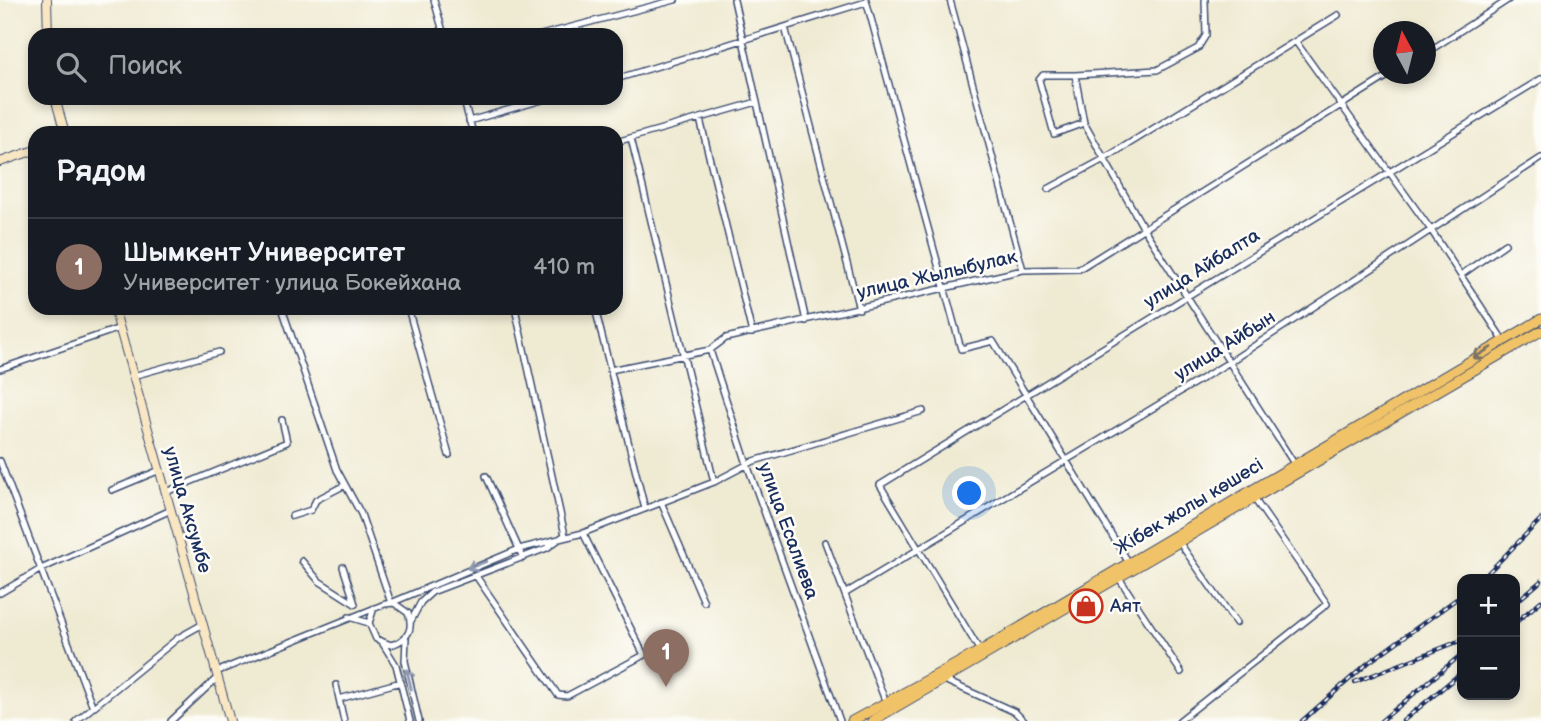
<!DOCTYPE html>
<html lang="ru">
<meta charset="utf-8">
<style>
:root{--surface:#171b24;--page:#20242c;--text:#f1f3f6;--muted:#9ea1a6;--line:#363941;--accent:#8c9099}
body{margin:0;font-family:"Balsamiq Sans",sans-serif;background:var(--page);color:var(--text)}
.controls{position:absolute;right:21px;bottom:21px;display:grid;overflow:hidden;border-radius:14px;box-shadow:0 4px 10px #0003}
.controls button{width:63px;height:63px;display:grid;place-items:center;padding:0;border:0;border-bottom:2px solid var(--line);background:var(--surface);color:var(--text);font:35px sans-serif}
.compass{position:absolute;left:1373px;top:21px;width:63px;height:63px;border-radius:50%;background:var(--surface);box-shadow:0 4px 10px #0003;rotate:353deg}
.you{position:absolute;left:970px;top:494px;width:24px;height:24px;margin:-18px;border:5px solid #fff;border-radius:50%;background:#1a73e8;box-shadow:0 0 0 10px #1a73e833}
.badge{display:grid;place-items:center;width:46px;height:46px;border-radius:50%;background:var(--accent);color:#fff;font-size:23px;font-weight:700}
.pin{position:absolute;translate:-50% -58px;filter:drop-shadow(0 2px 4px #0008)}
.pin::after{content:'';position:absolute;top:37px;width:24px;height:21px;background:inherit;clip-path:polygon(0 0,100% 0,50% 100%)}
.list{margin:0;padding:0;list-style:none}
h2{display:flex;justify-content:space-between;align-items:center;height:91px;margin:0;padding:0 28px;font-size:30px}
h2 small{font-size:23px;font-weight:400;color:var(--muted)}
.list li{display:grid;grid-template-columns:46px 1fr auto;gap:21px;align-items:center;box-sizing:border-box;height:98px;padding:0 28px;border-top:2px solid var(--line)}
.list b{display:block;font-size:26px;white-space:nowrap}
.list p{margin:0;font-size:23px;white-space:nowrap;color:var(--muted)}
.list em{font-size:23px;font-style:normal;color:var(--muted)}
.icon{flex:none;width:38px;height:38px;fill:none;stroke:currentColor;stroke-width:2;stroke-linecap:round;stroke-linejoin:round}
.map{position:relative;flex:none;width:1541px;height:721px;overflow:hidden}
.search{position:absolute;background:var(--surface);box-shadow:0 4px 10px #0003;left:28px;top:28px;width:595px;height:77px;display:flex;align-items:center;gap:18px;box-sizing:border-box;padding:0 24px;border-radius:21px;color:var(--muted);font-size:26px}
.panel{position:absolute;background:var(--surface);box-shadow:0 4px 10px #0003;left:28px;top:126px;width:595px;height:189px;border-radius:21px}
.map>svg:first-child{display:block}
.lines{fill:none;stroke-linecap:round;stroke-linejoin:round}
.minor-casing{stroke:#3b4b6f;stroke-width:8}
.secondary-casing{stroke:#3b4b6f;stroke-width:10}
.primary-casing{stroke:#3b4b6f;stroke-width:11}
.minor{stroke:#fff;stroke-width:5}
.secondary{stroke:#f9e7c3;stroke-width:8}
.primary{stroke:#f1c369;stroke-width:9}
.rail-casing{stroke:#1b2f5e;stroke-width:4.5}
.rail{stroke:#fdfcf7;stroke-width:2;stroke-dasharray:5;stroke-linecap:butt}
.oneway{stroke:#7b7263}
.oneway2{stroke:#8d97ae}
.labels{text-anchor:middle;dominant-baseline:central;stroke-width:5;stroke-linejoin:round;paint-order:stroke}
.street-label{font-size:19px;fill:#1b2f5e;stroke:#fdfcf7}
.poi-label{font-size:19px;fill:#1b2f5e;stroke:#fdfcf7;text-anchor:start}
</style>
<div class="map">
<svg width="1541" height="721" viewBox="0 0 1541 721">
<rect width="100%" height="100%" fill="#fdfcf7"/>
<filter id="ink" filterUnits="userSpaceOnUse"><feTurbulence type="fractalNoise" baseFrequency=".0143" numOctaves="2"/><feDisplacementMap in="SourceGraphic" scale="14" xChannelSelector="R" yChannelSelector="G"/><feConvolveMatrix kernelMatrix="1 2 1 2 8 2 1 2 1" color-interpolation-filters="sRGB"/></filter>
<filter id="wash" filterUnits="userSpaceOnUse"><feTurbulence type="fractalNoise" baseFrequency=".00686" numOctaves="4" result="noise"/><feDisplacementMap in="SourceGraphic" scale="28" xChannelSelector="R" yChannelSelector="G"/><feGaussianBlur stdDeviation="1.57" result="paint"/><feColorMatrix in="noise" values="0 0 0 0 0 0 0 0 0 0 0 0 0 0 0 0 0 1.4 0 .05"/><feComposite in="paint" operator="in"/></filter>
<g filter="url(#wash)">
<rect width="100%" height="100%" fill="#efead2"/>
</g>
<g filter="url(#ink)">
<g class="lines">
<defs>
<path id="minor" d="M434,0L444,35
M734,0L806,321
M866,0L961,349L993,341L1129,563
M950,0L1023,270
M1205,0L1206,35L1198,48L1157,70L1075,75L1084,123L1144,229L1295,465
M785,27L859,309
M541,35L675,0
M1296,42L1431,230L1503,340
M1426,53L1508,0
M1075,75H1043L1039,80L1054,134L1084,123
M616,79L866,2
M463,98L473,133
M700,119L752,333
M469,121L549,98
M631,138L714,482
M616,142L757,102
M1048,189L1104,159L1338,15
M1461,275L1505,244
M282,308L337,470L361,514L391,603L519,549L583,533L714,482L754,461L923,411
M408,308L449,455
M515,308L565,535
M595,308L645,509
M116,313L130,308
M710,350L748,467L840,721
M0,369L120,328
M610,370L710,350L726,338L1023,270L1079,269L1391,74
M133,376L219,352
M0,461L92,705
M486,476L523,558
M112,490L160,470
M166,492L287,442L282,420
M661,502L704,602
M292,516L311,510L316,500L345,485
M825,542L886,703
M1179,542L1236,623
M302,561L319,581L355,604
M343,567L355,604
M476,576L558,695L567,696L644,655L583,533
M1119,578L1181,672
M0,593L41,569L171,510
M846,593L1231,361L1541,158
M349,617L369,623
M411,621L421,602L432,592L547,548L562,537
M406,638L405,661L419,721
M383,644L396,665L410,721
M980,651L880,485L1541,79
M216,672L385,604L394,603L408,613C414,629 408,640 391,645L376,639L369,623L374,608
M944,680L1015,712L1024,721
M336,685L344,721
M339,699L401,682
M76,721L178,638L203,624
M171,721L218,677
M1179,721L1327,604L1253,497"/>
<path id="secondary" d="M47,0L48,35
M55,98L65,133
M0,162L35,150
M114,308L230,721"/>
<path id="primary" d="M852,721L980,651L1541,319
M872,721L1541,331"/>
</defs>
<use href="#minor" class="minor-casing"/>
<use href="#secondary" class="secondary-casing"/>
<use href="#primary" class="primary-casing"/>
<use href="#minor" class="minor"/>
<use href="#secondary" class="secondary"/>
<use href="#primary" class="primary"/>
<defs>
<path id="rail" d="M1482,579L1541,519
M1515,603L1541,581
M1515,623L1541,601
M1355,682L1462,640
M1302,721L1368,663L1462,595
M1381,721L1462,654
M1403,721L1462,672"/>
</defs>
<use href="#rail" class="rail-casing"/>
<use href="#rail" class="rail"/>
</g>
<defs><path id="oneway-shaft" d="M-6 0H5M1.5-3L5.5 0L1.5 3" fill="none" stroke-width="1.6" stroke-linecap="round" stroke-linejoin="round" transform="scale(1.75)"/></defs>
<use class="oneway" href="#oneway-shaft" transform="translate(1482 353) rotate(149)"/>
<g class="oneway2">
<use href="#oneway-shaft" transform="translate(477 565) rotate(159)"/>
<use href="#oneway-shaft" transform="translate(409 679) rotate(-103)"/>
</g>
</g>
<defs>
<symbol id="shop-ring" viewBox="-11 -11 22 22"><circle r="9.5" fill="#fdfcf7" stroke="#c8321e" stroke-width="1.5"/><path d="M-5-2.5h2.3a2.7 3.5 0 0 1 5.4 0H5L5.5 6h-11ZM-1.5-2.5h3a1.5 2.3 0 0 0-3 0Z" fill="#c8321e"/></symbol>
</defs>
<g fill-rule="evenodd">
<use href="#shop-ring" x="1067" y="587" width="38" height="38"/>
</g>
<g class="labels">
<g class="street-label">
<text transform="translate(1202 269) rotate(-32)">улица Айбалта</text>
<text transform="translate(937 275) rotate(-13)">улица Жылыбулак</text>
<text transform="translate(1225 346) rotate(-32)">улица Айбын</text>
<text transform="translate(1189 507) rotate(-31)">Жібек жолы көшесі</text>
<text transform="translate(187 510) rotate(74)">улица Аксумбе</text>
<text transform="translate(788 531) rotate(70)">улица Есалиева</text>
</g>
<g class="poi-label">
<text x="1110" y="606">Аят</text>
</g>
</g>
</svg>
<div class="controls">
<button>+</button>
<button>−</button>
</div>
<svg class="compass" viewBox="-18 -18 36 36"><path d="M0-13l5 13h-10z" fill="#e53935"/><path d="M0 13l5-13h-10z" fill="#9ea1a6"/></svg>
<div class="you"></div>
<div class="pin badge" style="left:666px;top:687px;background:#8d6e63">1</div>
<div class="search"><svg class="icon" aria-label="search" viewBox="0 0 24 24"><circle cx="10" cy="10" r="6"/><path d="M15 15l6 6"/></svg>Поиск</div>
<section class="panel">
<h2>Рядом<small></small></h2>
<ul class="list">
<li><span class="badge" style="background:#8d6e63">1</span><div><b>Шымкент Университет</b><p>Университет · улица Бокейхана</p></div><em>410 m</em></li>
</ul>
</section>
</div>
